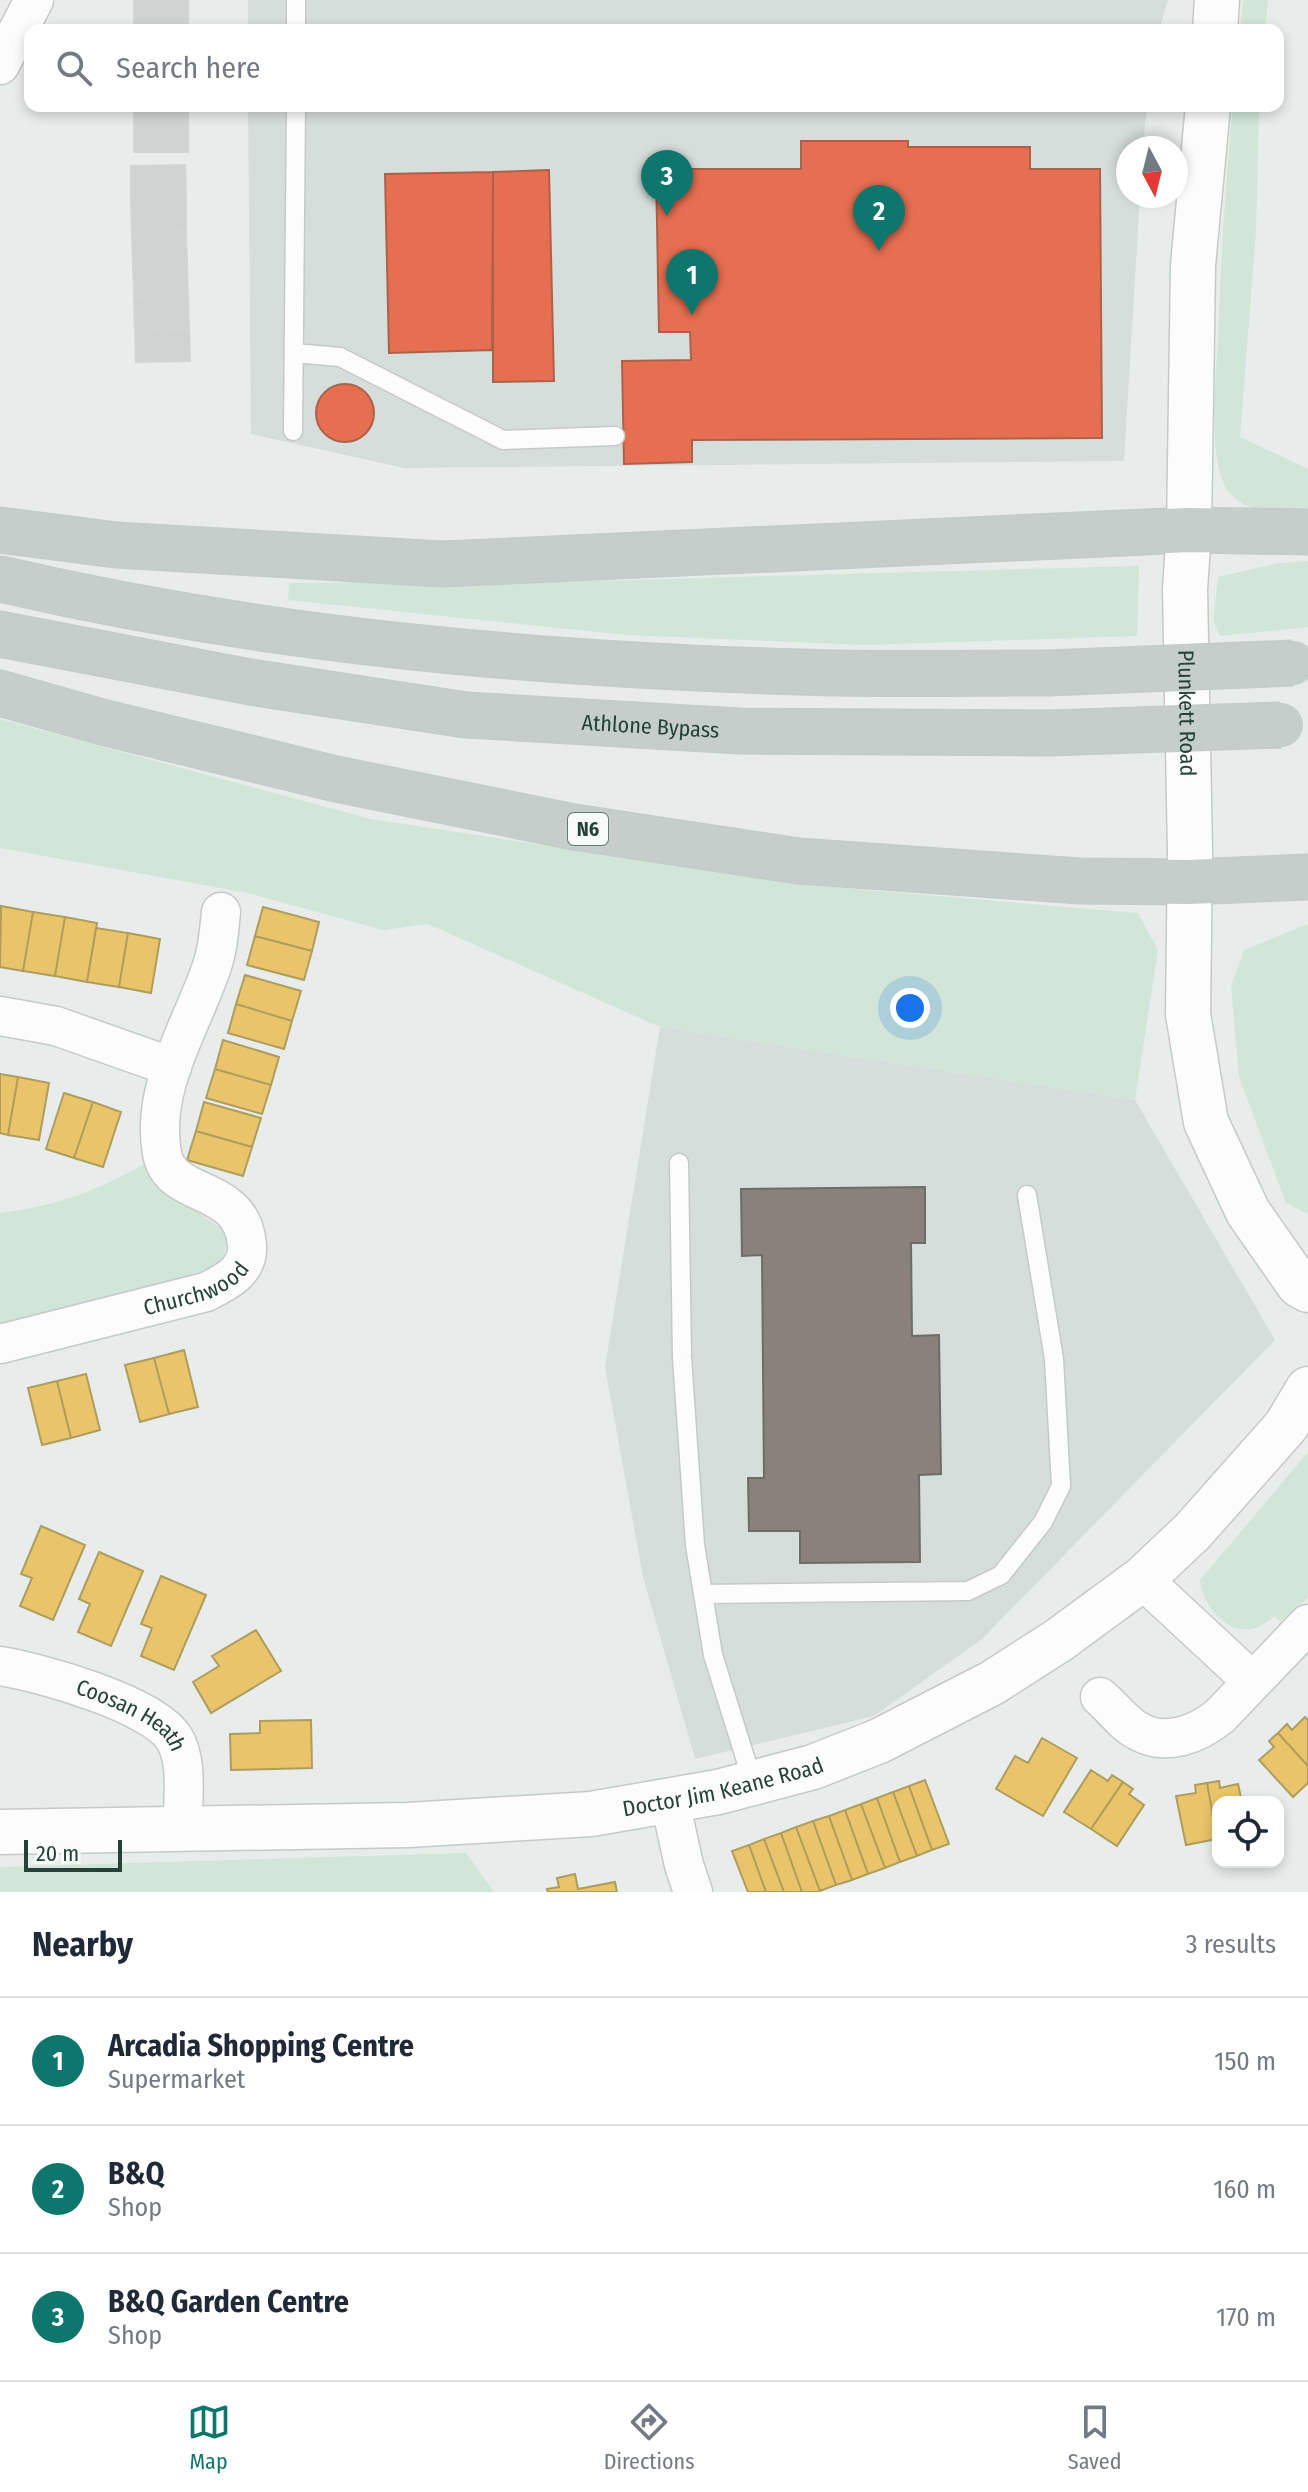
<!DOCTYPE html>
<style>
:root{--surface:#fff;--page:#f6f6f7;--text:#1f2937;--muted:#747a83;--line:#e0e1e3;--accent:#0f766e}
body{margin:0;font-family:"Fira Sans Condensed",sans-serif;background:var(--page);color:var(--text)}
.controls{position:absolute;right:24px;bottom:24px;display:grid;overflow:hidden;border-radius:16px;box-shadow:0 4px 12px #0003}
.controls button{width:72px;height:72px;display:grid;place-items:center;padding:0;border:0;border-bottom:2px solid var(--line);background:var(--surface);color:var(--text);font:40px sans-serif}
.compass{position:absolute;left:1116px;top:136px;width:72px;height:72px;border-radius:50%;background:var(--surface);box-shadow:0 4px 12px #0003;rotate:173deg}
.scale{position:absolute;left:24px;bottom:20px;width:98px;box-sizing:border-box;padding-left:8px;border:4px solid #24423a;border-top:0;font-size:22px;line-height:28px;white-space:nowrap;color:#24423a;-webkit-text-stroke:6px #f7fbf9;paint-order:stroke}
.you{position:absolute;left:910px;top:1008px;width:28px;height:28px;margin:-20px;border:6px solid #fff;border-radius:50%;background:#1a73e8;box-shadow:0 0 0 12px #1a73e833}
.badge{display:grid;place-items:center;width:52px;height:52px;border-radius:50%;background:var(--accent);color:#fff;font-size:26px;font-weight:700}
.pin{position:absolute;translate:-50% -66px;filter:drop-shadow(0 2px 4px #0008)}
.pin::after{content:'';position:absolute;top:42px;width:28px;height:24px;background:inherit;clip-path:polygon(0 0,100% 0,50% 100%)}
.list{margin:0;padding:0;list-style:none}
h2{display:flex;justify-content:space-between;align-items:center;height:104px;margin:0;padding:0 32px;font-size:34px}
h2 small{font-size:26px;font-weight:400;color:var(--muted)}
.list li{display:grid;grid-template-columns:52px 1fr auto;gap:24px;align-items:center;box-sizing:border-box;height:128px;padding:0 32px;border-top:2px solid var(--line)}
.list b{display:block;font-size:30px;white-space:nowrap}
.list p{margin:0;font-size:26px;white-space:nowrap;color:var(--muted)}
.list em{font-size:26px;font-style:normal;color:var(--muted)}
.icon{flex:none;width:44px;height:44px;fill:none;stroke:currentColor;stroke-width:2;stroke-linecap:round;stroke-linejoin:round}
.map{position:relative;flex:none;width:1308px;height:1892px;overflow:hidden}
.search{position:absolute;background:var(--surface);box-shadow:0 4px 12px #0003;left:24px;right:24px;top:24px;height:88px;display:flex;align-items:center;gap:20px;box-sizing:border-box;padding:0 28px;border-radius:16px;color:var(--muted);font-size:30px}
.sheet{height:488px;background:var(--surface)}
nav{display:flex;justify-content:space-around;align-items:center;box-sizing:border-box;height:112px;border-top:2px solid var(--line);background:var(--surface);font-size:22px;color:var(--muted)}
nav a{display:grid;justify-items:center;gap:4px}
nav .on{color:var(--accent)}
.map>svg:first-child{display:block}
.built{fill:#d6dedb}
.green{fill:#d1e6d8}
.homes{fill:#e9c46a;stroke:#ae9d5c;stroke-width:2}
.shops{fill:#e76f51;stroke:#ac624a;stroke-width:2}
.industry{fill:#8a817c;stroke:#6b6e68;stroke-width:2}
.building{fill:#cfd4d2;stroke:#d1d6d4;stroke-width:2}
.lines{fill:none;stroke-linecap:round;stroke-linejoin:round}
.service-casing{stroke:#c5cac8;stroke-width:21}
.minor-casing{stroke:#c5cac8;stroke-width:41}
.tertiary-casing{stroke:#c5cac8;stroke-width:47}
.trunk-casing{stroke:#c3ccc9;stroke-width:47}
.service{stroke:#fcfcfc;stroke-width:18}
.minor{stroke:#fcfcfc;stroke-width:38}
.tertiary{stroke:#fcfcfc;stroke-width:44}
.trunk{stroke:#c6cecc;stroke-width:44}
.trunk-bridge-casing{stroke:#c3ccc9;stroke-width:47;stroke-linecap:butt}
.trunk-bridge{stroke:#c6cecc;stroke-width:44}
.labels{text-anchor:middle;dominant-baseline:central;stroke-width:8;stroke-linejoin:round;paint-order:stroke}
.shield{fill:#f7fbf9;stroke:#637a73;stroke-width:2}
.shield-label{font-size:20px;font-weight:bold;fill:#24423a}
.street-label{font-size:22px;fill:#24423a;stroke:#f7fbf9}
</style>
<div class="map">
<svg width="1308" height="1892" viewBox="0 0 1308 1892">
<rect width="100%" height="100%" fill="#e8edeb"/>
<path class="built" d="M248,0H1168L1159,30H248Z
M248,106H1147L1143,148H1128V196H1140L1124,461L404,468L251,434Z
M660,1027L1135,1100L1275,1340L982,1639L874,1716L695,1759L643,1577L605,1367Z"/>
<path class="green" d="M1243,0H1268L1265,30H1240Z
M1233,106H1259L1256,232L1240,437L1308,469V514C1284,514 1244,514 1228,491C1207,463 1216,375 1218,339C1221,261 1225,184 1233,106Z
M1308,561V627L1220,636L1213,620L1218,577L1279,563Z
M1139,566L1137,636L864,645L626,635L288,600L289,583L589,581Z
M0,719L371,819L808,885L1138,913L1158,950L1135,1100L660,1027L428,924L383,930L248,893L0,848Z
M1308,924V1214L1286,1203L1239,1077L1231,987L1244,950Z
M146,1163L185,1204L222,1229L227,1239L223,1261L211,1273L0,1328V1213C56,1206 97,1191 146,1163Z
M1308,1452V1598L1280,1622L1275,1616C1268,1621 1261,1627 1252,1629C1225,1634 1202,1603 1200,1580Z
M466,1853L494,1892H0V1867Z"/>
<path class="homes" d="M1,906L33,912L23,971L0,967Z
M263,907L319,922L312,951L255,936Z
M33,912L65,917L55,976L23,971Z
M65,917L97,923L87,982L55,976Z
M96,928L128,933L119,987L87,982Z
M128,933L160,939L151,993L119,987Z
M255,936L312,951L304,980L247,965Z
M245,975L301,991L292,1021L236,1004Z
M236,1004L292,1021L284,1049L228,1033Z
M223,1040L279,1057L271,1085L215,1069Z
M215,1069L271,1085L262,1114L206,1098Z
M0,1074L18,1077L8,1135L0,1133Z
M18,1077L49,1083L39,1140L8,1135Z
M64,1093L93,1102L74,1158L46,1149Z
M93,1102L121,1112L103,1167L74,1158Z
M204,1102L261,1118L252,1147L196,1131Z
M196,1131L252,1147L243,1176L187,1160Z
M184,1350L198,1407L169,1414L154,1358Z
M154,1358L169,1414L140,1422L125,1365Z
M86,1374L100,1430L71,1438L57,1381Z
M57,1381L71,1438L42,1445L28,1388Z
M41,1526L85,1545L53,1620L20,1606L32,1578L21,1574Z
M99,1552L143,1571L111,1646L78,1632L90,1604L79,1599Z
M161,1576L206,1595L174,1670L141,1656L152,1628L141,1624Z
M256,1630L281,1671L211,1713L193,1682L219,1666L212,1656Z
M1305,1717L1308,1720V1766L1278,1733L1287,1724L1292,1730Z
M311,1720L312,1768L231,1770L230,1734L260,1733V1721Z
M1278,1733L1308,1766V1783L1293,1797L1259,1760L1274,1747L1269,1741Z
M1042,1738L1077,1758L1043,1816L996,1789L1015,1756L1028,1763Z
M1091,1770L1108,1781L1112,1775L1123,1782L1091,1829L1064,1812Z
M925,1780L949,1844L932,1850L909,1786Z
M1219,1781L1220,1788L1238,1784L1242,1802H1218L1217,1839L1207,1783Z
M1123,1782L1133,1789L1129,1794L1144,1805L1117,1846L1091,1829Z
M1207,1783L1217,1839L1186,1845L1176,1796L1196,1793L1195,1785Z
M909,1786L932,1850L917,1856L893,1792Z
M893,1792L917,1856L900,1862L877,1798Z
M877,1798L900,1862L885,1868L861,1804Z
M861,1804L885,1868L868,1874L845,1810Z
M845,1810L868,1874L852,1880L829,1816Z
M829,1816L852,1880L836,1885L813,1821Z
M813,1821L836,1885L820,1891L796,1827Z
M796,1827L820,1891L818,1892H802L781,1833Z
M781,1833L802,1892H784L764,1839Z
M764,1839L784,1892H766L749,1845Z
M749,1845L766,1892H748L732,1851Z
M575,1874L578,1889L615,1882L617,1892H548L547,1889L559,1887L557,1878Z"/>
<path class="shops" d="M801,141H908V147H1030V169H1100L1102,438L692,440V462L624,464L622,361L691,360L690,332H659L656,169H801Z
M549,170L554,381L493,382V172Z
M493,172L492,350L389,353L385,174Z
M316 413a29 29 0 1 1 58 0a29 29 0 1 1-58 0Z"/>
<path class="industry" d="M925,1187V1243H911L912,1336L939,1335L941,1474L919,1475L920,1562L800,1563V1531H749L748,1478H764L762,1255L742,1256L741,1189Z"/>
<path class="building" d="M134,0H188V22H134Z
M134,22H188V30H134Z
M134,106H188V120H134Z
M134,120H188V152H134Z
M185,165L186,197L131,198V166Z
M186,197V231L132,233L131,198Z
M186,231L187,263L133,265L132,233Z
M187,263L188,296L134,297L133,265Z
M188,296L189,329L135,330L134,297Z
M189,329L190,361L136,362L135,330Z"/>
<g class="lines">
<defs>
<path id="service" d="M296,30V0
M294,353L340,357L503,440L615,436
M293,431L296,106
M679,1163L682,1357L695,1545L713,1655L753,1783
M703,1594L968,1591L1001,1575L1043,1522L1061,1486L1054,1359L1027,1195"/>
<g id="minor">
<path d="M0,65L34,0"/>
<path d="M0,1016L56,1026L172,1067"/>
<path id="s1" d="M0,1344L206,1292C226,1282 249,1271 247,1245C242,1182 170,1201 162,1153C150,1087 192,1026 212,966C218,949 219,931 221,912"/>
<path d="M1142,1579L1252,1681"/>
<path id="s2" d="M0,1666C39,1672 153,1704 174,1738C189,1762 182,1801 183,1829"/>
<path d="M1100,1697C1112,1707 1124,1724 1138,1731C1166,1747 1198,1734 1220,1716L1308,1624"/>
<path d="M670,1802L684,1865L693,1892"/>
</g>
<g id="tertiary">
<path d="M1215,30L1217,0"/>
<path id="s3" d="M1208,106L1193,265L1189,530L1185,589L1190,851L1188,1014L1206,1122L1248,1212L1299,1285L1308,1290"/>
<path id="s4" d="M0,1832L408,1825L591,1814L718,1792L813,1767L879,1741L992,1683L1059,1640L1142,1579L1192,1532L1286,1426L1308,1389"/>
</g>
<g id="trunk">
<path d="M0,530L116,545L442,564L1189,530L1308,532"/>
<path d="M0,579C262,640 531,664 800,672C882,675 966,673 1048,673"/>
<path id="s5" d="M0,634L250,682L466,715L739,731L1050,733"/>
<path d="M0,693L102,722L336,779L574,827L799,861L1080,881L1189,882L1308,877"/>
</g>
</defs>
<use href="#service" class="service-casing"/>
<use href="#minor" class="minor-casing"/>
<use href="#tertiary" class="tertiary-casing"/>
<use href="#trunk" class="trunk-casing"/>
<use href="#service" class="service"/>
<use href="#minor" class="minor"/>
<use href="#tertiary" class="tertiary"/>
<use href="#trunk" class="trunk"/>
<defs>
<path id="trunk-bridge" d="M1048,673L1293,663
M1050,733L1281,725"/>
</defs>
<use href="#trunk-bridge" class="trunk-bridge-casing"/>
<use href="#trunk-bridge" class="trunk-bridge"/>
</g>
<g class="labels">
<rect class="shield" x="568" y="813" width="40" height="32" rx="6"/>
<g class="shield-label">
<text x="588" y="829">N6</text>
</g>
<g class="street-label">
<text stroke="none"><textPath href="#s3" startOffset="608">Plunkett Road</textPath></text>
<text stroke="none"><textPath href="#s5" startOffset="658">Athlone Bypass</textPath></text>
<text stroke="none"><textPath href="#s1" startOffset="204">Churchwood</textPath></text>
<text stroke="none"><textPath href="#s2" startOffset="142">Coosan Heath</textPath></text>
<text stroke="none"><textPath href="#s4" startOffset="726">Doctor Jim Keane Road</textPath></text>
</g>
</g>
</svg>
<div class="controls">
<button><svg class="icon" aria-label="locate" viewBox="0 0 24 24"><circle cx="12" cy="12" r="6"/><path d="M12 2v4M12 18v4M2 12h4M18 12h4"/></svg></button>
</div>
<svg class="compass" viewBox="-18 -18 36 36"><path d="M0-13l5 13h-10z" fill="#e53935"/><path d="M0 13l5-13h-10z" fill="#747a83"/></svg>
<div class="scale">20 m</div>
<div class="you"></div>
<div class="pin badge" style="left:692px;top:315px">1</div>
<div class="pin badge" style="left:879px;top:251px">2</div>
<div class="pin badge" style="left:667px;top:216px">3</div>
<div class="search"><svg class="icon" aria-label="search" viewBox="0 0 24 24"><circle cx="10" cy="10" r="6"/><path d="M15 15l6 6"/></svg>Search here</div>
</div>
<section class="sheet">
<h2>Nearby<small>3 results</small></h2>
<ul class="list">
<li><span class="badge">1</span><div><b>Arcadia Shopping Centre</b><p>Supermarket</p></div><em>150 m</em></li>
<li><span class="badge">2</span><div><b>B&amp;Q</b><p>Shop</p></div><em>160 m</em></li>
<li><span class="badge">3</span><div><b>B&amp;Q Garden Centre</b><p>Shop</p></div><em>170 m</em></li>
</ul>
</section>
<nav>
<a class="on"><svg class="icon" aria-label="map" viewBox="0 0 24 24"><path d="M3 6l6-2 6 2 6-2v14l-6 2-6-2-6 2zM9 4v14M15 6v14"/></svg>Map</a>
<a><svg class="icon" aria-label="directions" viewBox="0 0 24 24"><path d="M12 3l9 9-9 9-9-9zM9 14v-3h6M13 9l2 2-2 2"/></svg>Directions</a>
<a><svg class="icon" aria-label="saved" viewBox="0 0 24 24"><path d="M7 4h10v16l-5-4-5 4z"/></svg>Saved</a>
</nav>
